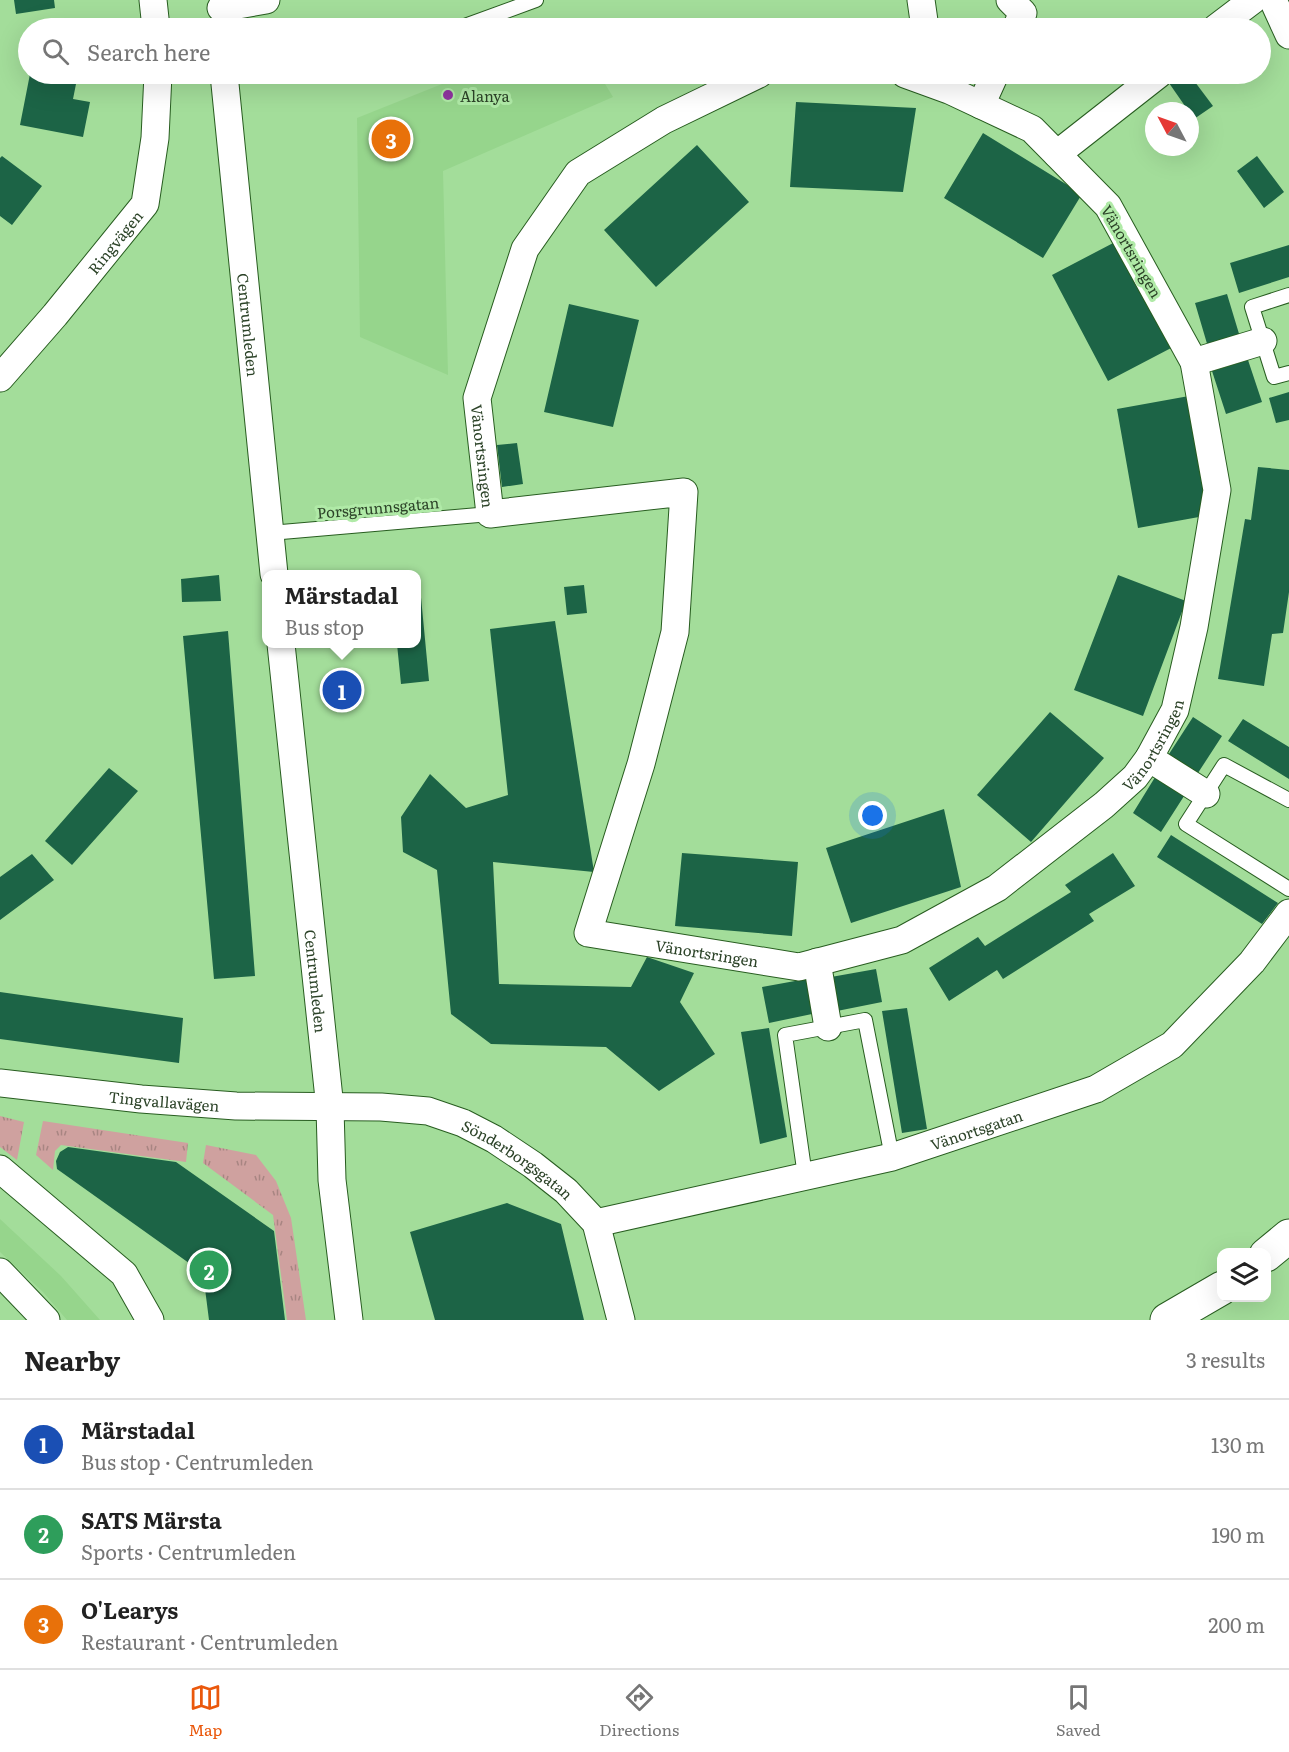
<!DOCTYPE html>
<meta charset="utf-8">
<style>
:root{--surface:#fff;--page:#f2f2f2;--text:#222;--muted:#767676;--line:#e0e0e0;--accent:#ea580c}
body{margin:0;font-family:Literata,serif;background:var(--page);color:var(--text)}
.controls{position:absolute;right:18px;bottom:18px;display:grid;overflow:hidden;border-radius:12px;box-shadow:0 6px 24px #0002}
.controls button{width:54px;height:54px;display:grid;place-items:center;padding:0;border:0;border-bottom:2px solid var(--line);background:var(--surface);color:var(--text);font:30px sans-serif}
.compass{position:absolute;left:1145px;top:102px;width:54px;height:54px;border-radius:50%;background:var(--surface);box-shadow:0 6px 24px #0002;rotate:311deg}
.you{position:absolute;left:873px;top:816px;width:21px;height:21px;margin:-15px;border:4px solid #fff;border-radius:50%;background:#1a73e8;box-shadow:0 0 0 9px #1a73e833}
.badge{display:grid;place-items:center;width:39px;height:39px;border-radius:50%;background:var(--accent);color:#fff;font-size:20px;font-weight:700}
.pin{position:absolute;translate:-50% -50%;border:3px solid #fff;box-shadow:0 2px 6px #0006}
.popup{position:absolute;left:262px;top:570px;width:159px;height:78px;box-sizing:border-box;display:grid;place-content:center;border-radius:12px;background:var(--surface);filter:drop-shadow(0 2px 4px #0005);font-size:20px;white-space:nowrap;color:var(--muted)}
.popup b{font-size:22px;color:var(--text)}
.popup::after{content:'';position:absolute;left:50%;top:100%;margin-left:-12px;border:12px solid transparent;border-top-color:var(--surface)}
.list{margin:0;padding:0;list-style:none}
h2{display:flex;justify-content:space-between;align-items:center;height:78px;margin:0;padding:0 24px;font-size:26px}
h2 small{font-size:20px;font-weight:400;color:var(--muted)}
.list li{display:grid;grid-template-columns:39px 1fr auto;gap:18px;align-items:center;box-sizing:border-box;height:90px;padding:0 24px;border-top:2px solid var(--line)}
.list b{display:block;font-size:22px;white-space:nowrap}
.list p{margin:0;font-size:20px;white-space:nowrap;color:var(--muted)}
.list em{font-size:20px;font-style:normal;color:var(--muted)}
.icon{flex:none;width:33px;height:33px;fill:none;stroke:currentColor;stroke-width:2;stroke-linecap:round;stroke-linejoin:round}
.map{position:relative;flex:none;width:1289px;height:1320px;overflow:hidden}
.search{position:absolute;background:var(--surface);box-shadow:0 6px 24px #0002;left:18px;right:18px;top:18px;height:66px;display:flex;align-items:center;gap:15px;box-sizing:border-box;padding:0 21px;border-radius:33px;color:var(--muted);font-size:22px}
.sheet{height:348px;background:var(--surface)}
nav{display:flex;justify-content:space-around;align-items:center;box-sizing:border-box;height:84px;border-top:2px solid var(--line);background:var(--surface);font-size:16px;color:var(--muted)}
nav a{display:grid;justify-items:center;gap:3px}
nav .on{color:var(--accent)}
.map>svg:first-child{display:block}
.built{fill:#96d58c}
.grass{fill:url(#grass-tufts)}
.building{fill:#1c6446}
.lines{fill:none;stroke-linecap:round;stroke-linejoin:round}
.service-casing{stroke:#285d20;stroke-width:16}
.minor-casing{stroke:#285d20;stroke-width:29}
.secondary-casing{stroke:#285d20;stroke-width:35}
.service{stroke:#fff;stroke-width:14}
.minor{stroke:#fff;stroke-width:27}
.secondary{stroke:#fff;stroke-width:33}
.poi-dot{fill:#8f349f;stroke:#b0eaa7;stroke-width:2}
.labels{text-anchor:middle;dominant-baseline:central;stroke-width:6;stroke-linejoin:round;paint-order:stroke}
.poi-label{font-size:15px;fill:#2c4328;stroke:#b0eaa7;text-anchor:start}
.street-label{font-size:15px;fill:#2c4328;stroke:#b0eaa7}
</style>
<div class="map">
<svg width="1289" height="1320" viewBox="0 0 1289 1320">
<defs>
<pattern id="grass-tufts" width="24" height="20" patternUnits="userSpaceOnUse" patternTransform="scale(1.5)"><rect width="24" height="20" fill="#cfa19f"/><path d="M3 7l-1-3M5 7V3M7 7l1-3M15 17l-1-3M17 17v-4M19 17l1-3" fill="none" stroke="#a88582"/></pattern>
</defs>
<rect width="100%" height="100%" fill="#a3dd9a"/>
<path class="built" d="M467,74H599L613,97L443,171L448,375L360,337L357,118Z
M0,1219L61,1276L100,1320H67L43,1292L0,1252Z"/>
<path class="grass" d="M0,1116L24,1122L17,1160L0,1147Z
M43,1121L188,1143L186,1162L61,1145L55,1151L53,1170L36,1155Z
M206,1145L256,1155L276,1181L291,1218L306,1320H287L273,1215L203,1163Z"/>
<path class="building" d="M14,0H54L55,8L16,14Z
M30,74H78L73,99L90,102L83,137L20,125Z
M1182,74H1189L1213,106L1194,119L1169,83Z
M796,102L916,108L903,192L790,187Z
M983,133L1082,194L1043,258L944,198Z
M697,145L749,202L656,287L604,230Z
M2,156L42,186L12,225L0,216V158Z
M1257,156L1284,192L1264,208L1237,171Z
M1117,241L1173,347L1108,381L1052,275Z
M1289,245V277L1239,293L1230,263Z
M1227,294L1240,337L1208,347L1195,303Z
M569,304L639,320L613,427L544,412Z
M1248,360L1262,402L1226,414L1212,371Z
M1289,392V420L1276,423L1269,398Z
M1189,396L1210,515L1138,528L1117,409Z
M517,443L523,484L502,487L497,445Z
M1258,467L1289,470V592L1283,633L1272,634L1264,686L1218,679L1245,519L1251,520Z
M219,575L221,601L182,602L181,579Z
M1118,575L1186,601L1143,716L1074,690Z
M584,585L587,613L567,615L564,587Z
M417,587H420L429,681L401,684L397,644H417Z
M555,621L594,872L493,862L499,984L631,987L647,957L694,973L680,1002L715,1054L659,1091L606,1047L491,1044L451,1014L437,870L403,852L401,817L430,774L466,808L508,795L490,629Z
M228,631L255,976L214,979L183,636Z
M1050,712L1104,758L1031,842L977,795Z
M1193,717L1222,736L1196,776L1167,757Z
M1243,719L1289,747V779L1228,741Z
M109,768L138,791L72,865L45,841Z
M1157,774L1186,793L1161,832L1133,813Z
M944,809L961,887L851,923L826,848Z
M1171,835L1278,903L1262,924L1157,857Z
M682,853L798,862L792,936L675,926Z
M1113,853L1135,886L1089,914L1094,921L1003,979L997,970L949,1001L929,968L978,937L985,946L1071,892L1065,885Z
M32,854L54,880L0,920V877Z
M876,969L882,1002L837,1011L831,977Z
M806,979L812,1014L769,1023L762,987Z
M0,992L183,1018L179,1063L0,1039Z
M907,1008L927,1129L902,1133L882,1011Z
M769,1028L787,1137L760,1144L741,1032Z
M68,1147L176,1162L274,1231L285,1320H209L203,1273L57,1169L56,1161L60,1152Z
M507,1203L561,1224L584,1320H435L410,1232Z"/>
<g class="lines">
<defs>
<path id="service" d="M459,28L536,0
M1289,295L1252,307L1274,377L1289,373
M270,533L490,514
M1289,800L1224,765L1186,824L1289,889
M805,1176L785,1035L865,1020L892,1157"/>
<g id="minor">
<path d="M153,0L156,28"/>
<path d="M921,0L925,28"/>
<path d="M1010,0L1023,13L1016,28"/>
<path d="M1273,0L1289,35"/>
<path d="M221,8L266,0"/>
<path d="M1216,28L1253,0"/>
<path id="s1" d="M224,74L274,574"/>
<path id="s2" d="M759,74L664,120L578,173L525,249L477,398L490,514L684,492L675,632L641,764L588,933L799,967L902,940L997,888L1104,805L1135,777L1149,758L1175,710L1194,627L1217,490L1194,362L1108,206L1032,129L949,90L905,74"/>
<path d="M981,105L995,74"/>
<path d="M1057,154L1159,74"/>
<path d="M1194,362L1263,341"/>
<path id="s3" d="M0,378L55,315L145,204L155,138L158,74"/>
<path id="s4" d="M281,644L330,1108L332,1180L349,1320"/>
<path d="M1149,758L1206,794"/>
<path d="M817,962L828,1027"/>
<path id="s5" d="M0,1083L141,1099L236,1106L381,1107L428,1111L463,1123L494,1139L533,1165L566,1191L596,1223L621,1320"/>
<path d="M0,1169L124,1274L150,1320"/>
<path id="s6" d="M596,1223L892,1157L1096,1089L1172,1045L1252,962L1289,913"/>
<path d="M0,1272L46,1320"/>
</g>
<path id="secondary" d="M1266,1255L1289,1236
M1167,1320L1222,1288"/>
</defs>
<use href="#service" class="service-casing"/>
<use href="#minor" class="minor-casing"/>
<use href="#secondary" class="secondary-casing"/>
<use href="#service" class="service"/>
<use href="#minor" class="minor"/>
<use href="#secondary" class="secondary"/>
</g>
<circle class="poi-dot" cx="448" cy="95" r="6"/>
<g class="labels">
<g class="poi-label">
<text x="460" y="95">Alanya</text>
</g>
<g class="street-label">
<text stroke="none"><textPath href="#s3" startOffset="178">Ringvägen</textPath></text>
<text transform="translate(1132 251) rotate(60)">Vänortsringen</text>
<text stroke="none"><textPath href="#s1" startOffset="252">Centrumleden</textPath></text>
<text stroke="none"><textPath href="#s2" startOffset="514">Vänortsringen</textPath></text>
<text transform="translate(378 507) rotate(-5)">Porsgrunnsgatan</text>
<text stroke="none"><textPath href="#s2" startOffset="1864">Vänortsringen</textPath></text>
<text stroke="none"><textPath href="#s2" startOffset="1342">Vänortsringen</textPath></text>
<text stroke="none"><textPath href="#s4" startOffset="339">Centrumleden</textPath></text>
<text stroke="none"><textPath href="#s5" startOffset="165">Tingvallavägen</textPath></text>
<text stroke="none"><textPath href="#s6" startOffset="392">Vänortsgatan</textPath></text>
<text stroke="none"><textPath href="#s5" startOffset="532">Sönderborgsgatan</textPath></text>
</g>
</g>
</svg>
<div class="controls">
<button><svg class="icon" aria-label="layers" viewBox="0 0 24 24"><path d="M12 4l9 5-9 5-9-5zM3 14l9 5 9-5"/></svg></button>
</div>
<svg class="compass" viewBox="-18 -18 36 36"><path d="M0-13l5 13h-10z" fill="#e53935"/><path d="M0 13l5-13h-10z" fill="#767676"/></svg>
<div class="you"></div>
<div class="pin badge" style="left:342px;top:690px;background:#1a4fb4">1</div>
<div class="popup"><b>Märstadal</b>Bus stop</div>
<div class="pin badge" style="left:209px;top:1270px;background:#2e9e5b">2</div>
<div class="pin badge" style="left:391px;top:139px;background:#e8710a">3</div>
<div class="search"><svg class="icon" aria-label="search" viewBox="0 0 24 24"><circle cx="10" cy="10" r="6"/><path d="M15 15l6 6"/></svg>Search here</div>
</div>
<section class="sheet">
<h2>Nearby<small>3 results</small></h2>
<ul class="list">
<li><span class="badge" style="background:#1a4fb4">1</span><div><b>Märstadal</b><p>Bus stop · Centrumleden</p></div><em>130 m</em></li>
<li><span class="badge" style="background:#2e9e5b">2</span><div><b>SATS Märsta</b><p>Sports · Centrumleden</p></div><em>190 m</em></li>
<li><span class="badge" style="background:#e8710a">3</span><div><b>O'Learys</b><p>Restaurant · Centrumleden</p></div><em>200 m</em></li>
</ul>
</section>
<nav>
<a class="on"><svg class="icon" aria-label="map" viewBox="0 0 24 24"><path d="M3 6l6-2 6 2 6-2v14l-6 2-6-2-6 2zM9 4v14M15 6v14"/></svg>Map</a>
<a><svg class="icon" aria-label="directions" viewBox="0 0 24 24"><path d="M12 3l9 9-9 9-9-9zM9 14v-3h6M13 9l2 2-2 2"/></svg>Directions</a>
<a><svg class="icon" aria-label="saved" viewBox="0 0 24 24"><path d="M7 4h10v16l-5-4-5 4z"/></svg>Saved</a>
</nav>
